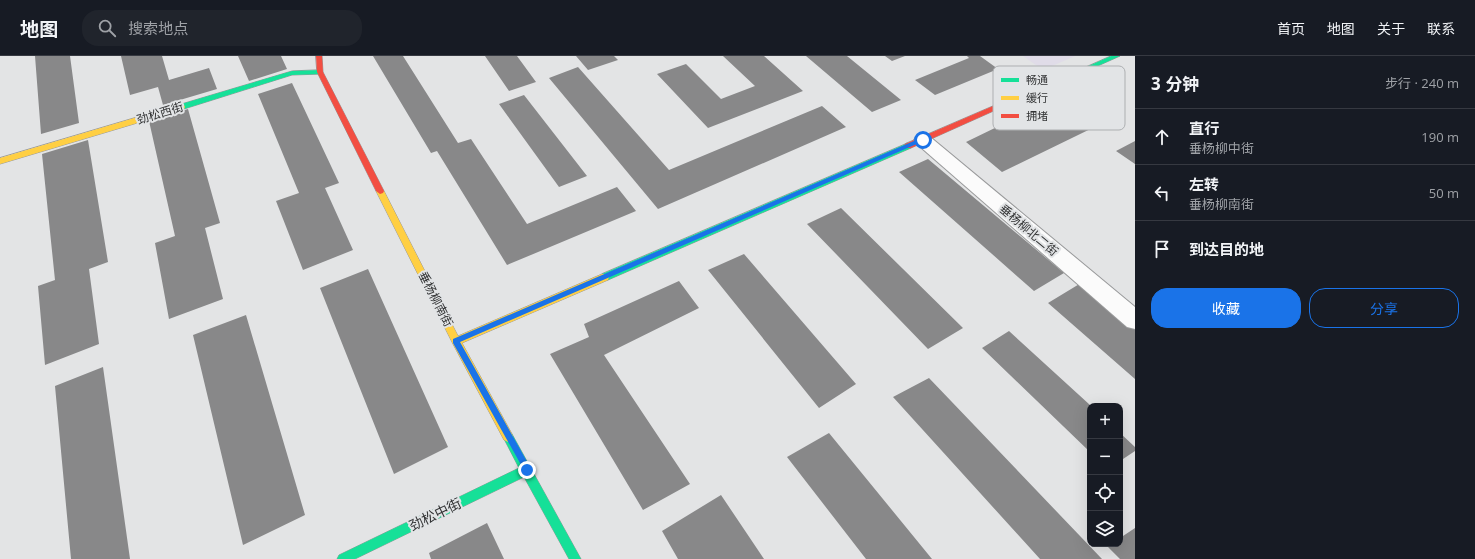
<!DOCTYPE html>
<html lang="zh">
<meta charset="utf-8">
<style>
:root{--surface:#171b24;--page:#20242c;--text:#f1f3f6;--muted:#9ea1a6;--line:#363941;--accent:#1a73e8}
body{margin:0;font-family:"Open Sans","Noto Sans SC",sans-serif;background:var(--page);color:var(--text)}
.controls{position:absolute;right:12px;bottom:12px;display:grid;overflow:hidden;border-radius:8px;box-shadow:0 4px 16px #0002}
.controls button{width:36px;height:36px;display:grid;place-items:center;padding:0;border:0;border-bottom:1px solid var(--line);background:var(--surface);color:var(--text);font:20px sans-serif}
.stop{position:absolute;width:12px;height:12px;margin:-9px;border:3px solid #1a73e8;border-radius:50%;background:#fff}
.stop.end{background:#1a73e8;border-color:#fff;box-shadow:0 1px 4px #0008}
.list{margin:0;padding:0;list-style:none}
h2{display:flex;justify-content:space-between;align-items:center;height:52px;margin:0;padding:0 16px;font-size:17px}
h2 small{font-size:13px;font-weight:400;color:var(--muted)}
.list li{display:grid;grid-template-columns:26px 1fr auto;gap:12px;align-items:center;box-sizing:border-box;height:56px;padding:0 16px;border-top:1px solid var(--line)}
.list b{display:block;font-size:15px;white-space:nowrap}
.list p{margin:0;font-size:13px;white-space:nowrap;color:var(--muted)}
.list em{font-size:13px;font-style:normal;color:var(--muted)}
.actions{display:flex;gap:8px;padding:12px 16px}
.actions a{flex:1;padding:9px 0;border:1px solid var(--accent);border-radius:16px;text-align:center;font-size:14px;color:var(--accent)}
.actions .main{background:var(--accent);color:#fff}
.icon{flex:none;width:22px;height:22px;fill:none;stroke:currentColor;stroke-width:2;stroke-linecap:round;stroke-linejoin:round}
.map{position:relative;flex:none;width:1135px;height:503px;overflow:hidden}
header{display:flex;align-items:center;gap:24px;box-sizing:border-box;height:56px;padding:0 20px;background:var(--surface);border-bottom:1px solid var(--line)}
header strong{font-size:19px}
nav{display:flex;gap:22px;margin-inline-start:auto;font-size:14px}
.search{width:280px;height:36px;background:var(--page);display:flex;align-items:center;gap:10px;box-sizing:border-box;padding:0 14px;border-radius:16px;color:var(--muted);font-size:15px}
main{display:flex}
aside{flex:1;background:var(--surface)}
.map>svg:first-child{display:block}
.education{fill:#e0dce8}
.building{fill:#888889}
.lines{fill:none;stroke-linecap:round;stroke-linejoin:round}
.street-casing{stroke:#98999a;stroke-width:2}
.fast-casing{stroke:#98999a;stroke-width:1}
.slow-casing{stroke:#98999a;stroke-width:1}
.jam-casing{stroke:#98999a;stroke-width:1}
.street{fill:#fbfbfb;fill-rule:evenodd}
.fast{fill:#16e098;fill-rule:evenodd}
.slow{fill:#ffcf43;fill-rule:evenodd}
.jam{fill:#f24e42;fill-rule:evenodd}
.route{fill:#1a73e8}
.labels{text-anchor:middle;dominant-baseline:central;stroke-width:4;stroke-linejoin:round;paint-order:stroke}
.street-label{font-size:12px;fill:#323334;stroke:#e2e4e6}
.near-street-label{font-size:14px;fill:#323334;stroke:#e2e4e6}
.key{fill:#e2e4e6;stroke:#adafb1;stroke-width:1}
.key-label{font-size:11px;fill:#323334}
</style>
<header>
<strong>地图</strong>
<div class="search"><svg class="icon" aria-label="search" viewBox="0 0 24 24"><circle cx="10" cy="10" r="6"/><path d="M15 15l6 6"/></svg>搜索地点</div>
<nav><a>首页</a><a>地图</a><a>关于</a><a>联系</a></nav>
</header>
<main>
<div class="map">
<svg width="1135" height="503" viewBox="0 0 1135 503">
<rect width="100%" height="100%" fill="#e3e4e5"/>
<path class="education" d="M1023,0H1075L1043,14Z"/>
<path class="building" d="M35,0H70L79,67L41,78Z
M121,0H162L169,24L209,12L217,33L163,49L158,31L130,39Z
M238,0H281L287,13L249,25Z
M373,0H403L458,87L471,83L527,168L617,131L636,155L507,209L437,95L431,97Z
M485,0H517L536,26L509,35Z
M576,0H614L618,4L588,14Z
M723,0H764L803,35L708,72L657,18L686,8L721,43L755,30Z
M806,0H847L901,44L872,56Z
M885,0H905L892,5Z
M967,0H980L998,13L935,39L915,24L969,2Z
M578,11L669,114L822,50L846,71L658,153L549,22Z
M292,27L339,127L325,132L353,194L303,214L276,145L299,137L258,38Z
M1073,34L1113,62L1002,116L966,86Z
M524,39L587,120L559,131L499,48Z
M188,53L220,167L205,172L223,243L169,263L155,187L175,180L149,65Z
M88,84L108,206L89,213L99,288L45,309L38,230L55,224L42,98Z
M1135,85V108L1116,95Z
M928,103L1064,217L1034,235L899,116Z
M841,152L963,272L928,293L807,168Z
M744,198L856,328L819,352L708,214Z
M368,213L448,391L394,418L320,232Z
M679,225L699,252L604,299L690,428L643,454L550,298L589,281L584,268Z
M1081,227L1135,272V323L1048,247Z
M246,259L305,459L243,489L193,279Z
M1009,275L1090,349V396L982,292Z
M103,311L130,503H71L55,330Z
M929,322L1102,503H1040L893,341Z
M829,377L932,503H866L787,401Z
M1120,377L1135,391V395L1120,405Z
M721,439L764,503H678L662,475Z
M487,467L504,503H431L429,497Z
M1135,472V503H1120L1108,491L1112,488H1120V482Z"/>
<g class="lines">
<defs>
<path id="street" d="M923,78L929,80L1135,251V273L1127,271L917,88L914,84L917,80Z"/>
<path id="fast" d="M1111,0H1120L1053,30H1051L1048,28Z
M320,14L323,16L322,18L292,19L184,53H178L177,51L178,49L292,15Z
M908,87L911,88V92L608,224H602L601,221L602,218Z
M508,376L512,378L581,503H569L524,421L355,503H337L339,499L519,412L503,381L504,378Z"/>
<path id="slow" d="M178,49H184L185,51L184,53L0,108V102Z
M380,132L384,135L458,280L602,218H608L609,221L608,224L462,287L512,378L513,381L512,384L508,386L504,384L453,288L376,135Z"/>
<path id="jam" d="M316,0H322L323,16L384,135L383,137L380,138L376,135L317,16Z
M1049,26H1051L1054,28L911,92H905L904,90L905,88Z"/>
</defs>
<use href="#street" class="street-casing"/>
<use href="#fast" class="fast-casing"/>
<use href="#slow" class="slow-casing"/>
<use href="#jam" class="jam-casing"/>
<use href="#street" class="street"/>
<use href="#fast" class="fast"/>
<use href="#slow" class="slow"/>
<use href="#jam" class="jam"/>
</g>
<path class="route" d="M921,82L926,84L460,286L530,411V416H525L453,287V283Z"/>
<g class="labels">
<g class="street-label">
<text transform="translate(160 57) rotate(-17)">劲松西街</text>
<text transform="translate(1029 174) rotate(40)">垂杨柳北二街</text>
<text transform="translate(436 243) rotate(63)">垂杨柳南街</text>
</g>
<g class="near-street-label">
<text transform="translate(435 458) rotate(-26)">劲松中街</text>
</g>
</g>
<rect x="993" y="10" width="132" height="64" rx="6" class="key"/>
<rect x="1001" y="22" width="18" height="4" fill="#16e098"/>
<rect x="1001" y="40" width="18" height="4" fill="#ffcf43"/>
<rect x="1001" y="58" width="18" height="4" fill="#f24e42"/>
<g class="key-label">
<text x="1026" y="28">畅通</text>
<text x="1026" y="46">缓行</text>
<text x="1026" y="64">拥堵</text>
</g>
</svg>
<div class="controls">
<button>+</button>
<button>−</button>
<button><svg class="icon" aria-label="locate" viewBox="0 0 24 24"><circle cx="12" cy="12" r="6"/><path d="M12 2v4M12 18v4M2 12h4M18 12h4"/></svg></button>
<button><svg class="icon" aria-label="layers" viewBox="0 0 24 24"><path d="M12 4l9 5-9 5-9-5zM3 14l9 5 9-5"/></svg></button>
</div>
<div class="stop" style="left:923px;top:84px"></div>
<div class="stop end" style="left:527px;top:414px"></div>
</div>
<aside>
<h2>3 分钟<small>步行 · 240 m</small></h2>
<ul class="list">
<li><svg class="icon" aria-label="ahead" viewBox="0 0 24 24"><path d="M12 20V5M6 11l6-6 6 6"/></svg><div><b>直行</b><p>垂杨柳中街</p></div><em>190 m</em></li>
<li><svg class="icon" aria-label="left" viewBox="0 0 24 24"><path d="M17 20v-9H6M10 6l-5 5 5 5"/></svg><div><b>左转</b><p>垂杨柳南街</p></div><em>50 m</em></li>
<li><svg class="icon" aria-label="arrive" viewBox="0 0 24 24"><path d="M6 21V4h12l-3 4 3 4H6"/></svg><div><b>到达目的地</b></div></li>
</ul>
<div class="actions"><a class="main">收藏</a><a>分享</a></div>
</aside>
</main>
